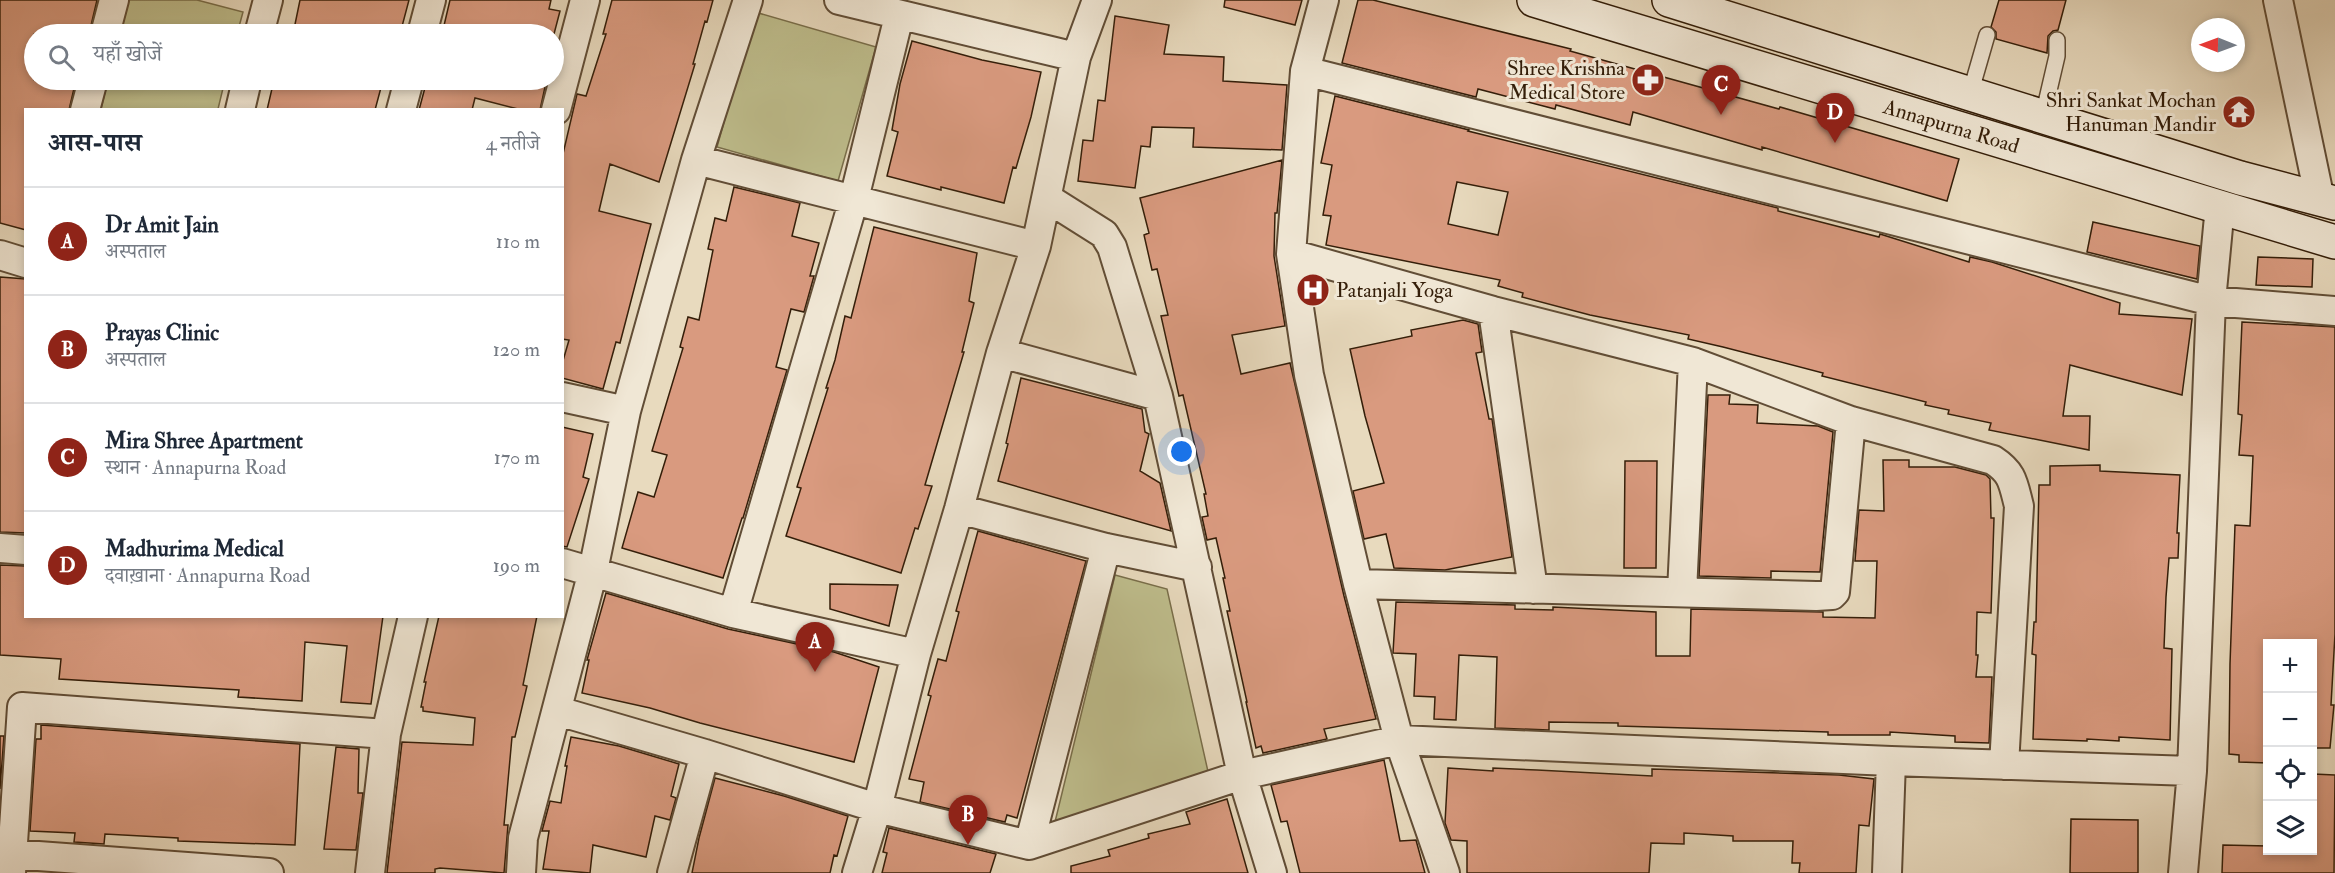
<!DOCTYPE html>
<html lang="hi">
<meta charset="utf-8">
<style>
:root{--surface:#fff;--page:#f2f2f3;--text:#1f2937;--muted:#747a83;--line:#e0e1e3;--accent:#8f2418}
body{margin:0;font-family:"IM FELL Double Pica","Noto Serif Devanagari",serif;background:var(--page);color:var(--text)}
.controls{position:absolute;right:18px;bottom:18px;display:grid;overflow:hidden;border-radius:0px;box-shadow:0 3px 9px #0003}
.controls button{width:54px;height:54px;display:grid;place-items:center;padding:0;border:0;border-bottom:2px solid var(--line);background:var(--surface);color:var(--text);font:30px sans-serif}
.compass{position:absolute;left:2191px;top:18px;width:54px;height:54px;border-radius:50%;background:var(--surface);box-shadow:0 3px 9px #0003;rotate:271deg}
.you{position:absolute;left:1182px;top:452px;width:21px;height:21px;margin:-15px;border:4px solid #fff;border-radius:50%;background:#1a73e8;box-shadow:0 0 0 9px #1a73e833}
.badge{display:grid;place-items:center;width:39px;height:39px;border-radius:50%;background:var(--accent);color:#fff;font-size:20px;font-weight:700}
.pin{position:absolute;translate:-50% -50px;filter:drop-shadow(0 2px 3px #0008)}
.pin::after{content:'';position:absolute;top:32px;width:21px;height:18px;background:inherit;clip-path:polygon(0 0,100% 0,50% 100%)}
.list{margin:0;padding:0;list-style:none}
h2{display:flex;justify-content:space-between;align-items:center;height:78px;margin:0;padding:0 24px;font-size:26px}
h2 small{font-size:20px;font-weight:400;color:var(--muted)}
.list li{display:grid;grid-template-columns:39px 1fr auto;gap:18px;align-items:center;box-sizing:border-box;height:108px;padding:0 24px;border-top:2px solid var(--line)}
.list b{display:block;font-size:22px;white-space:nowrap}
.list p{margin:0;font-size:20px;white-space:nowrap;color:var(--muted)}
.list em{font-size:20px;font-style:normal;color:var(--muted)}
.icon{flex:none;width:33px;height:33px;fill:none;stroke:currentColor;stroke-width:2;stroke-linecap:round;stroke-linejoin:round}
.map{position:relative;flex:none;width:2335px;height:873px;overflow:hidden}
.search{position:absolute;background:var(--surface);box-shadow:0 3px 9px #0003;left:24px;top:24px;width:540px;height:66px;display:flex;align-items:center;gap:15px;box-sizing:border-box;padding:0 21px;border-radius:33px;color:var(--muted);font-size:22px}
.panel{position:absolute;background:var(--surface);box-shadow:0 3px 9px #0003;left:24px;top:108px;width:540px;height:510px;border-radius:0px}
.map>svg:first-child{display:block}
.green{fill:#bebd8c;stroke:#796e4a;stroke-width:1.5}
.building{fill:#d99a7f;stroke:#341e09;stroke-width:1.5;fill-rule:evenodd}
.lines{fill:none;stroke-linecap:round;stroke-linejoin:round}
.service-casing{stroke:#614d36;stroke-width:18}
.minor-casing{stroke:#614d36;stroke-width:32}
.secondary-casing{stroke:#341e09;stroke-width:36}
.service{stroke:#f0e7d5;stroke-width:15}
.minor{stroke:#f0e7d5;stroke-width:28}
.secondary{stroke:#f0e7d5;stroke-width:33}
.labels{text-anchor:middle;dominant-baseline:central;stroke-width:6;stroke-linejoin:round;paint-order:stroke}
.poi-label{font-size:21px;fill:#341e09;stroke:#f0e7d5;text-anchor:end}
.street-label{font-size:21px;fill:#341e09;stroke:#f0e7d5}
</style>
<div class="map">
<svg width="2335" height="873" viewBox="0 0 2335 873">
<rect width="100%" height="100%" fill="#e8dabe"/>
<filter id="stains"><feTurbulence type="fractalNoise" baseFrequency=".00333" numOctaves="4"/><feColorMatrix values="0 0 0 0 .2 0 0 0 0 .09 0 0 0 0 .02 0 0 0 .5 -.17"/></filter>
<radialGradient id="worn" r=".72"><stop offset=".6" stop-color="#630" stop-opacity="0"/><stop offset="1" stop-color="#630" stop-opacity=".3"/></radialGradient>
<path class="green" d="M129,0H197L243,12L237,34H120Z
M755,12L876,47L838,181L717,147Z
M108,80H225L218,109H101Z
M1115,575L1167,589L1209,776L1055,822Z"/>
<path class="building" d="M0,0H97L89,34H34V80H76L69,110H26V230L0,223Z
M300,0H409L400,34H293Z
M450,0H551L549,9L560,11L554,34H442Z
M612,0H713L707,22L705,21L693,64H695L659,182L610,164L599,211L651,224L620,343L616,342L603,389L562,378V364L569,340L562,339V158L577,94L586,96L606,34H603Z
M1225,0H1302L1295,25L1224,7Z
M1358,0H1373L1571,49L1570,51L1779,109L1780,107L1959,159L1947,201L1762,147V150L1633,112L1630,125L1556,105L1555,109L1478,89L1476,97L1342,63Z
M1999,0H2066L2058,30L2053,31L2048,36L2047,53L1996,39V32L1991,27Z
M1115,16L1169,25L1164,54L1224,57L1223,81L1287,85L1282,150L1193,147L1194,128L1152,127L1150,147L1141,146L1135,188L1078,181L1083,140L1093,141L1098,100L1105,101Z
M912,41L982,60L1041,72L1031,117L1016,168L1013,167L1004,203L941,187V190L887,176L898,132L892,130L900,84Z
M274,80H383L375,110H267Z
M427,80H544L542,86L545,87L540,110H522L475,98L472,110H419Z
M1335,96L1469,130L1468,131L1778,208V211L1879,237L1880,234L1969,262L1970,257L1992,262L2120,303L2119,314L2192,319L2182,395L2070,365L2063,416H2090L2089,450L1989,430L1991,423L1948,414L1949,410L1925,405L1926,402L1822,376L1823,373L1723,347L1688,339L1689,335L1590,315L1522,297L1523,293L1498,286L1500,280L1326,245L1331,216L1323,215L1332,165L1321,163ZM1457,182L1508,192L1498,235L1448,224Z
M1282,160L1277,213H1275L1274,256L1285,326L1232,335L1241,374L1290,363L1344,596L1376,719L1324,729L1327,739L1263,753L1261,746L1256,748L1246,702H1247L1227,611H1230L1223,578H1225L1216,538L1207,540L1202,517L1208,516L1204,494H1206L1183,395L1179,396L1161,316L1168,315L1157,269L1152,270L1144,235L1149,233L1140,198Z
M734,187L800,203L792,236L819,243L810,276H814L804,312L791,309L776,367L787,370L743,518H742L723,578L622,548L638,492L654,497L667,455L652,451L683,348L680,347L688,317L699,320L713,250L708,249L715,218L726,221Z
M2093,222L2200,246L2197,279L2087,252Z
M874,227L977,253L969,301L974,303L962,352H964L925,485L932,486L918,529L915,528L901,573L786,536L801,488L797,487L828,388H826L835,360L845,316L851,318Z
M2258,257L2313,259L2312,287L2256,285Z
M0,277L26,279V533L0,532Z
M1463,320L1478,324L1482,352L1476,353L1489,419H1492L1512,557L1445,570L1394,568L1386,534L1364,539L1353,491L1384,483L1365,416L1350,349L1412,336L1411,330Z
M2242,322L2335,327V634L2331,705H2334L2330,748H2313V644H2268V763L2239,762V755L2229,754L2230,664L2235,525L2250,526L2253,456L2239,455L2242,415L2238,414Z
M1021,378L1142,409L1145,432L1149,434L1140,471L1160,483L1171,531L998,481L1008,444L1006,443Z
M1708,395H1730L1729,404L1758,405L1757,423L1818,426L1833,432L1820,572L1771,571V578L1699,576Z
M562,427L593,434L583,477L589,479L567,547L562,546Z
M1883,460H1909V467H1955L1986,475L1990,479L1991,518H1994L1991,613L1977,612L1976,655H1978L1976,677H1992L1989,743L1955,742V736L1890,732V735H1828V732L1618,726V723L1549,722V730L1495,728L1497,657L1459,655L1456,720L1434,719L1435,697L1414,696L1416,654L1393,653L1396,602L1515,605V609L1553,610V607L1656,612V656H1690L1691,609L1823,612V617L1875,618L1877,561H1855L1859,510L1884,511Z
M1625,461H1657L1656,568H1624Z
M2100,465V471L2180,475L2177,533H2179L2178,558H2169L2166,597L2164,648L2172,649L2170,740L2119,737V741L2087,739V741L2033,739L2036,655L2032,654L2034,622H2036L2039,485H2050V466Z
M978,531L1086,561L1017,818L1007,815L1005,822L920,802L924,782L909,779L931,696L928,695L938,659L946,661L959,612L956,611Z
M0,565L26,566V616H383L371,704L341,702L347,646L305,642L302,701L238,697L239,690L59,679L61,659L0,655Z
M830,584L898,585L889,626L830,609Z
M606,593L728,629L834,652L879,667L854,762L700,723L650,708L582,693L589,660H587Z
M439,616H537L523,685L527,686L515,737H512L504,825H508L504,873L440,868L435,869V873H387L402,742L473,745L475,718L423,711V707H421L426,682H424Z
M41,725L300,744L295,845L178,841V838L105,834L104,844L74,842L75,833L30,831L36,739H41Z
M0,736H4L0,789Z
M571,737L619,746L679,764L671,796L676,798L670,820L655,816L646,857L593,845L590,873L543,869L549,831H542L550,801L561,803L567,766H565Z
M336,747L359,749L358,793H363L356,850L324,849Z
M1384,760L1400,841L1416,840L1425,873H1300L1287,821L1281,822L1271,785Z
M1448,768L1493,771V768L1537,770L1652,776V769L1839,775L1874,779L1869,826L1859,825L1856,873H1799L1800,863H1792L1793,841H1733V836L1684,833V844L1651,843L1649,873H1467V841L1451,840L1445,823Z
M2313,774L2335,775L2334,873H2222L2223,845L2268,846V850H2313Z
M715,778L784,796L848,816L837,856L834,855L830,873H692L699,838Z
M1227,799L1248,873H1071V866L1110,856L1108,850L1149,838L1148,834L1190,824L1186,812Z
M2071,819L2138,820V873H2070Z
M889,828L996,854L990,873H882L887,853L883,852Z"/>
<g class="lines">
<defs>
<path id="service" d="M1970,94L1987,35
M2043,116L2057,56V40"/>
<path id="minor" d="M839,0L1076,57
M1324,0L1305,71L1291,254L1309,375L1358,584L1399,740L1445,873
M2278,0L2320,200
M105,34L114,0
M259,34L268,0
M422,34L431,0
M1305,71L2211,301L2335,311
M85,110L93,80
M240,110L247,80
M401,110L409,80
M556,110L585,0
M696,160L1036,246
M1047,198L1104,234L1112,247L1158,396L1242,775L1272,873
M1291,254L1493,311L1693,362L1851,421L1993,460C2013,473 2013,483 2019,506L2004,765
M0,255L26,263
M1493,311L1533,589
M1001,353L1158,396
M562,397L626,411
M959,509L1106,548L1197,567
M0,548L26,550
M562,563L733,613L916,654
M1358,584L1816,596L1832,595L1835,592L1851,421
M1682,592L1693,362
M733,613L854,199L899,16
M558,711L705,754L877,808L1029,845L1242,775L1399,740L1891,761L2192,771
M1029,845L1106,548
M11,854L269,873
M11,873L22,707L386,734
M370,873L386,734L413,616
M521,873L523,838L593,571L626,411L696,160L748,0
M672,873L705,754
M857,873L877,808L916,654L959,509L1001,353L1036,246L1076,57L1097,0
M1887,873L1891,761
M2183,873L2192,771L2211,301L2220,206"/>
<g id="secondary">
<path id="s1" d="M1534,0L2335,242"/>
<path d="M1669,0L2240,178L2335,203"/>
</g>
</defs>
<use href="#service" class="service-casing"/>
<use href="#minor" class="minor-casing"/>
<use href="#secondary" class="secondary-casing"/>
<use href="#service" class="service"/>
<use href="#minor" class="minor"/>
<use href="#secondary" class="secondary"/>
</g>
<defs>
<symbol id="pharmacy-disc" viewBox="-11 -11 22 22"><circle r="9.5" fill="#8f2418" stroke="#f0e7d5"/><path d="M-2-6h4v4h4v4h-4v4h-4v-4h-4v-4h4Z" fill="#fff"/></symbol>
<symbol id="temple-disc" viewBox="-11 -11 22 22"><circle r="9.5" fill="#8f2418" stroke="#f0e7d5"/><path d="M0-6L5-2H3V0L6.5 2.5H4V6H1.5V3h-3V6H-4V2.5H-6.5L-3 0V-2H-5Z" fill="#fff"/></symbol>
<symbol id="hospital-disc" viewBox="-11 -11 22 22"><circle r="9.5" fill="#8f2418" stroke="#f0e7d5"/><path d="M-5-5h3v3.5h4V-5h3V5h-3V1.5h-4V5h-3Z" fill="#fff"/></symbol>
</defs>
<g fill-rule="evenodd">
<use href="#pharmacy-disc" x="1629" y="61" width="38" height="38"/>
<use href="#temple-disc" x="2220" y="93" width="38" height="38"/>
<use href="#hospital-disc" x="1294" y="271" width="38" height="38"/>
</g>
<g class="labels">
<g class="poi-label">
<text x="1625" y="68">Shree Krishna<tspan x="1625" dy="24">Medical Store</tspan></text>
<text x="2216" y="100">Shri Sankat Mochan<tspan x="2216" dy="24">Hanuman Mandir</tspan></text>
<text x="1336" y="290" text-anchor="start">Patanjali Yoga</text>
</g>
<g class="street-label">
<text stroke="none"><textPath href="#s1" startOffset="436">Annapurna Road</textPath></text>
</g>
</g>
<rect width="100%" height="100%" filter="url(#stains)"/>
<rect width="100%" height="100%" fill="url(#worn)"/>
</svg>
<div class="controls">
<button>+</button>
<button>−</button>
<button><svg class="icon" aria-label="locate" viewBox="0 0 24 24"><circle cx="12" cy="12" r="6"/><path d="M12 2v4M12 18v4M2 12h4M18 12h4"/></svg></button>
<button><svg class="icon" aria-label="layers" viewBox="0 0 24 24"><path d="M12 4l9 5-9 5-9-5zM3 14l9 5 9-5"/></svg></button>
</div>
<svg class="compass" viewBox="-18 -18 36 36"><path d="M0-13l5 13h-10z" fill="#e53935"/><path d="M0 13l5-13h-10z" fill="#747a83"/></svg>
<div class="you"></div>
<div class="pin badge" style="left:815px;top:672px">A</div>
<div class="pin badge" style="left:968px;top:845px">B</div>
<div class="pin badge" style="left:1721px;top:115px">C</div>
<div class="pin badge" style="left:1835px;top:143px">D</div>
<div class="search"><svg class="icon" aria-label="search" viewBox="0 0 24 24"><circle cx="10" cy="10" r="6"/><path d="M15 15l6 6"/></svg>यहाँ खोजें</div>
<section class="panel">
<h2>आस-पास<small>4 नतीजे</small></h2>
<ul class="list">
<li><span class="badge">A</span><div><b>Dr Amit Jain</b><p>अस्पताल</p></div><em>110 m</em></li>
<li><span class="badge">B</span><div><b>Prayas Clinic</b><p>अस्पताल</p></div><em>120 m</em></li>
<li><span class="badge">C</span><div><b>Mira Shree Apartment</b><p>स्थान · Annapurna Road</p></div><em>170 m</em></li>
<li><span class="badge">D</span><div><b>Madhurima Medical</b><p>दवाख़ाना · Annapurna Road</p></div><em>190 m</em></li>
</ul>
</section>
</div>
